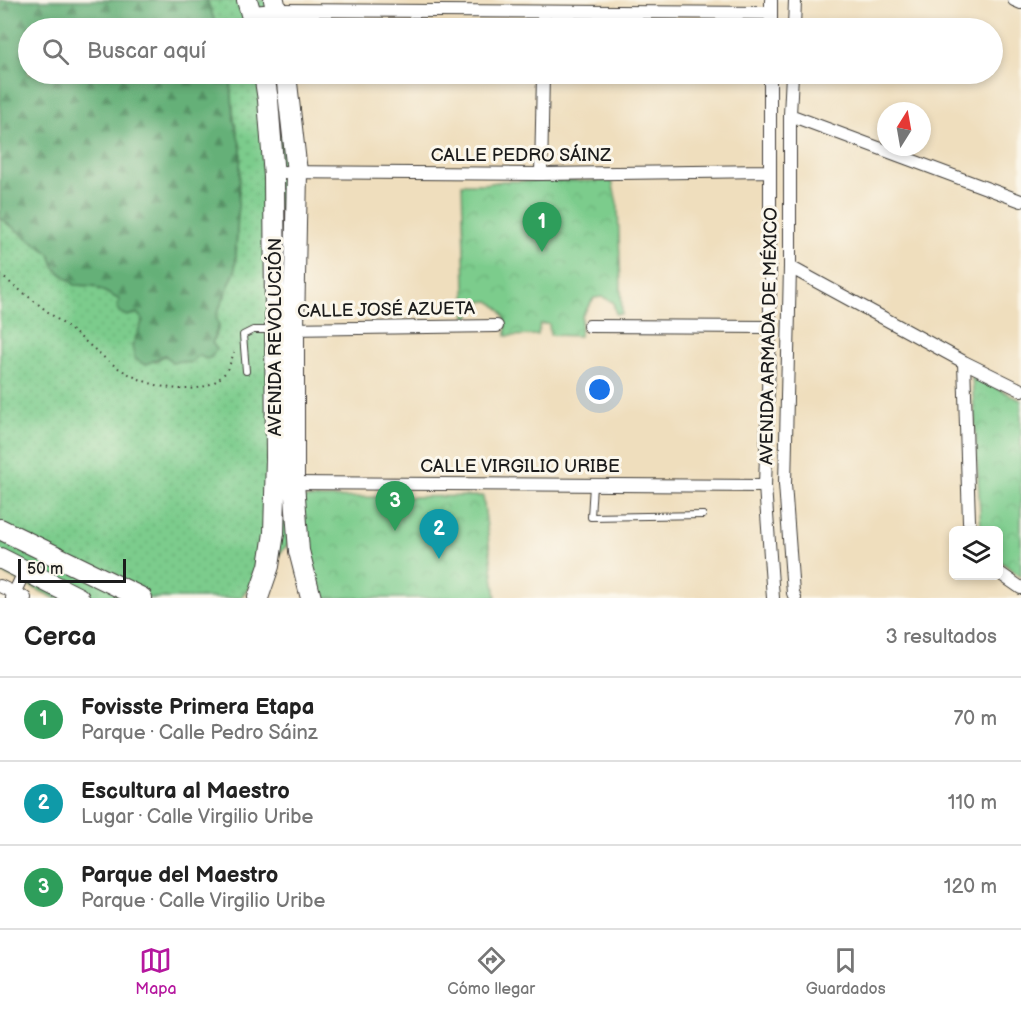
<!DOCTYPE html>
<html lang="es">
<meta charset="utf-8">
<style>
:root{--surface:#fff;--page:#f6f6f6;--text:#222;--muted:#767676;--line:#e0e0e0;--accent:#b5179e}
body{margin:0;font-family:"Balsamiq Sans",sans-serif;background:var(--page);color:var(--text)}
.controls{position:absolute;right:18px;bottom:18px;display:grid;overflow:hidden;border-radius:9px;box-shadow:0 3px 9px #0003}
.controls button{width:54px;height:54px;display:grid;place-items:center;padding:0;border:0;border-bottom:2px solid var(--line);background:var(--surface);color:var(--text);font:30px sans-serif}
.compass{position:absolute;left:877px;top:102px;width:54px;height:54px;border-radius:50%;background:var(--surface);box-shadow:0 3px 9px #0003;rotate:11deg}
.scale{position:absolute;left:18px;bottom:15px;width:108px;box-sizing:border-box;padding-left:6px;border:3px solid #1c1c1c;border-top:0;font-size:16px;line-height:21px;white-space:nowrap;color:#1c1c1c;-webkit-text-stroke:4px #fbf7ec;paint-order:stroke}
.you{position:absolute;left:600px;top:390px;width:21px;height:21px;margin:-15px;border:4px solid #fff;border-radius:50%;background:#1a73e8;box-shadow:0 0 0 9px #1a73e833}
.badge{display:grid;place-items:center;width:39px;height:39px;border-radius:50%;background:var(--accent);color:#fff;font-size:20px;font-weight:700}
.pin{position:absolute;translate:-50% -50px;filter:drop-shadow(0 2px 3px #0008)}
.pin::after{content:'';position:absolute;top:32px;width:21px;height:18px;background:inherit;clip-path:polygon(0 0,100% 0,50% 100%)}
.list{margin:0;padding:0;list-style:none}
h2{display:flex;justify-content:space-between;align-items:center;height:78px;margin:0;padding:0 24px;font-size:26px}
h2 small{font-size:20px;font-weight:400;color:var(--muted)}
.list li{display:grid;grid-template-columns:39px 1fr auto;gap:18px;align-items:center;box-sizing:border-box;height:84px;padding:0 24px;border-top:2px solid var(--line)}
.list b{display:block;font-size:22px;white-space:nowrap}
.list p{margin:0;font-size:20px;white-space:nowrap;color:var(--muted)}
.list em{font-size:20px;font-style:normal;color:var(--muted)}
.icon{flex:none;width:33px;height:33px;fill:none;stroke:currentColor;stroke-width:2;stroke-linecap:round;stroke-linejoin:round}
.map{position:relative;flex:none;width:1021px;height:598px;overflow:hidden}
.search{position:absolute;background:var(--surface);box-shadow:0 3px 9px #0003;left:18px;right:18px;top:18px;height:66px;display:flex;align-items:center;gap:15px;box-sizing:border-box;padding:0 21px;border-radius:33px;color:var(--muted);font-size:22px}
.sheet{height:330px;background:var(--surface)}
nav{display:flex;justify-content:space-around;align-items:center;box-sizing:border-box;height:84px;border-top:2px solid var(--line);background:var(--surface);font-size:16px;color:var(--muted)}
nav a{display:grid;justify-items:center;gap:3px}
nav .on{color:var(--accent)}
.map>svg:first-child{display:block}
.grass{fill:url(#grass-dots);stroke:#4c7454;stroke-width:1.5}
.forest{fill:url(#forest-firs);stroke:#40664a;stroke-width:1.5}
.park{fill:url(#park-crowns);stroke:#4c7454;stroke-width:1.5}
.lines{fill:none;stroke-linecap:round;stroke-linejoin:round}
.lane-casing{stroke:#3c3934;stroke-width:8}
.street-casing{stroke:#3c3934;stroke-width:14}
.primary-casing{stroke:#3c3934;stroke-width:22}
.path{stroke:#3c3934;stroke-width:2;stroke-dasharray:1.5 4.5;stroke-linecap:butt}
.lane{stroke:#fff;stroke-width:6}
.street{stroke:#fff;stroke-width:12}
.primary{stroke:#fff;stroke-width:20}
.labels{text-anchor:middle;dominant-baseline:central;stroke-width:6;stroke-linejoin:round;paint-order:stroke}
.street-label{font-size:18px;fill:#1c1c1c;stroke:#fbf7ec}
</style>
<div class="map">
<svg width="1021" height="598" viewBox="0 0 1021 598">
<defs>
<pattern id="grass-dots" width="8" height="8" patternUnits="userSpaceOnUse" patternTransform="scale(1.5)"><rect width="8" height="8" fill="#7ccc8c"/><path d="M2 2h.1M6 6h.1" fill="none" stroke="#6baf78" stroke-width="1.8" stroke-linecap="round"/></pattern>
<pattern id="forest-firs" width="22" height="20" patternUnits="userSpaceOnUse" patternTransform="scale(1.5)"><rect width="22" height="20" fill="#65b078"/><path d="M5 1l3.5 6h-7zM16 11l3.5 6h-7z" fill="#528e62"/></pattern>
<pattern id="park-crowns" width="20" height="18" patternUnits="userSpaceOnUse" patternTransform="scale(1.5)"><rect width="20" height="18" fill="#7ccc8c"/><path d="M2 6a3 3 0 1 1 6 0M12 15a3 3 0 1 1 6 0" fill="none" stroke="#6baf78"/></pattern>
</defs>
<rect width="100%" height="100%" fill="#fbf7ec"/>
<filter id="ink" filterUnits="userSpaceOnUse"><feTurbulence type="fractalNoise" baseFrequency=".0167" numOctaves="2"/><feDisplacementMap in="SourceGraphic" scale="12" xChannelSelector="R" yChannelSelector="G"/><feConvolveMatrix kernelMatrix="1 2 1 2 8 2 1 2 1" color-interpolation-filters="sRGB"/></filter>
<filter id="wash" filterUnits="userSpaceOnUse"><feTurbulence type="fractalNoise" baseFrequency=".008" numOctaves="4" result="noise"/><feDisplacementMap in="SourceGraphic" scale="24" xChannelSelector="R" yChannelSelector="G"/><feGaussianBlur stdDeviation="1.35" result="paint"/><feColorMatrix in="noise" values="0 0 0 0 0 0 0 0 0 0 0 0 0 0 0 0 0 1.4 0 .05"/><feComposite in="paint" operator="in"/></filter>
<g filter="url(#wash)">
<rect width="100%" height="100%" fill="#efdebd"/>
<path class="grass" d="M207,0H271L277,28H217Z
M230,74H286L300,531L240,598H55L0,572V218L50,254L55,268L75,285L94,286L120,300L127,316L137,313L143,320L139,331L155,362L165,355L180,361L196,357L200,355L212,343L218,330L216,316L235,271L241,149L234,120Z"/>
<path class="forest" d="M0,0H207L217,28H28V74H230L234,120L241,148L235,271L216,316L219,325L212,343L217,349L210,358L205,359L200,355L190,363L180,361L173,363L165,355L145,365L135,359L132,346L143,320L137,313L127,316L119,312L117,305L120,300L94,286L75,285L55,268L50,254L0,218Z"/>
<path class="park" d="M503,181H612L618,207L622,314H616L613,302L603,297L594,298L582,316L580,336L550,335L549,324H540L538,335L506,336C506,319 505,310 489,301L479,302L466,321L462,184H485Z
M972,376L1021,400V577L999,560L998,530H981Z
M483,496L496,598H321L306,563L300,498Z"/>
</g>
<g filter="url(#ink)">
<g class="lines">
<defs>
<path id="lane" d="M246,371L243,335L253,330H274
M593,485L591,517L703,515"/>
<path id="street" d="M1014,0L1021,3
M251,12L277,10L771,13
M543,28L544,13
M771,28V0
M794,28L795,0
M770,74V327L765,486L773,598
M792,74L790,115V267L785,484L793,593L795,598
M790,115L1021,201
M273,172L541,174L769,171
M541,174L543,74
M790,267L964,362L1021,390
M589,326L770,327
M289,329L497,326
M964,362L969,521L971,530
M289,483L765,486
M998,572L1021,588
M0,586L25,598
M12,598L25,570"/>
<path id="primary" d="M247,0L255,28
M274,0L280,28
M286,74L297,172L294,329V483L299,551L311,598
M0,529L142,598
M0,558L79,598
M258,598L269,566L274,533L276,458L274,177L268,100L264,74"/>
</defs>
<use href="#lane" class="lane-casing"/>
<use href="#street" class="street-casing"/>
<use href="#primary" class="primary-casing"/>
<path class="path" d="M0,275C27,295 53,316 80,337C95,349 109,364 127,373C153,388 202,400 225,373C229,367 232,359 234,352"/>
<use href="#lane" class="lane"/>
<use href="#street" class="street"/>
<use href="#primary" class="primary"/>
</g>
</g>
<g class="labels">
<g class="street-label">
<text x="521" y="155">CALLE PEDRO SÁINZ</text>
<text transform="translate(386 310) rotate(-1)">CALLE JOSÉ AZUETA</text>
<text transform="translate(769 336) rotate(-89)">AVENIDA ARMADA DE MÉXICO</text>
<text transform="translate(275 337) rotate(-90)">AVENIDA REVOLUCIÓN</text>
<text x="520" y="466">CALLE VIRGILIO URIBE</text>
</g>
</g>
</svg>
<div class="controls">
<button><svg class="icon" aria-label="layers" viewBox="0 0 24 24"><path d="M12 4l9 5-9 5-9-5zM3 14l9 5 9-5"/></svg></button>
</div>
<svg class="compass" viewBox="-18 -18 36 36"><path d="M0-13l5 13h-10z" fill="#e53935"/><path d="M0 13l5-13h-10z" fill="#767676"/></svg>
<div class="scale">50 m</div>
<div class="you"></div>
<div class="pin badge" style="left:542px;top:252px;background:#2e9e5b">1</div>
<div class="pin badge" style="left:439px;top:559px;background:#0f9aa8">2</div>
<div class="pin badge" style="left:395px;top:531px;background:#2e9e5b">3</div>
<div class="search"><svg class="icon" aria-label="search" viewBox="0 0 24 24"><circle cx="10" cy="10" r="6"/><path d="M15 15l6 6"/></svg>Buscar aquí</div>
</div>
<section class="sheet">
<h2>Cerca<small>3 resultados</small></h2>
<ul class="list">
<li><span class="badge" style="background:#2e9e5b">1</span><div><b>Fovisste Primera Etapa</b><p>Parque · Calle Pedro Sáinz</p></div><em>70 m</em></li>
<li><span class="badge" style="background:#0f9aa8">2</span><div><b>Escultura al Maestro</b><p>Lugar · Calle Virgilio Uribe</p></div><em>110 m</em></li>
<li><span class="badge" style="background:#2e9e5b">3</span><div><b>Parque del Maestro</b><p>Parque · Calle Virgilio Uribe</p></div><em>120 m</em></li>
</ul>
</section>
<nav>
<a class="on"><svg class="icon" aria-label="map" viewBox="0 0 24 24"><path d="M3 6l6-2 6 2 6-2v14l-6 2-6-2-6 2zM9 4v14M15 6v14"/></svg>Mapa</a>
<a><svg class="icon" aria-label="directions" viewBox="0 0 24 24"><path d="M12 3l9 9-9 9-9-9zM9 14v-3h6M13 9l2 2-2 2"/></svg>Cómo llegar</a>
<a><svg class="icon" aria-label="saved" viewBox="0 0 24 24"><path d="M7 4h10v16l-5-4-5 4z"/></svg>Guardados</a>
</nav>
